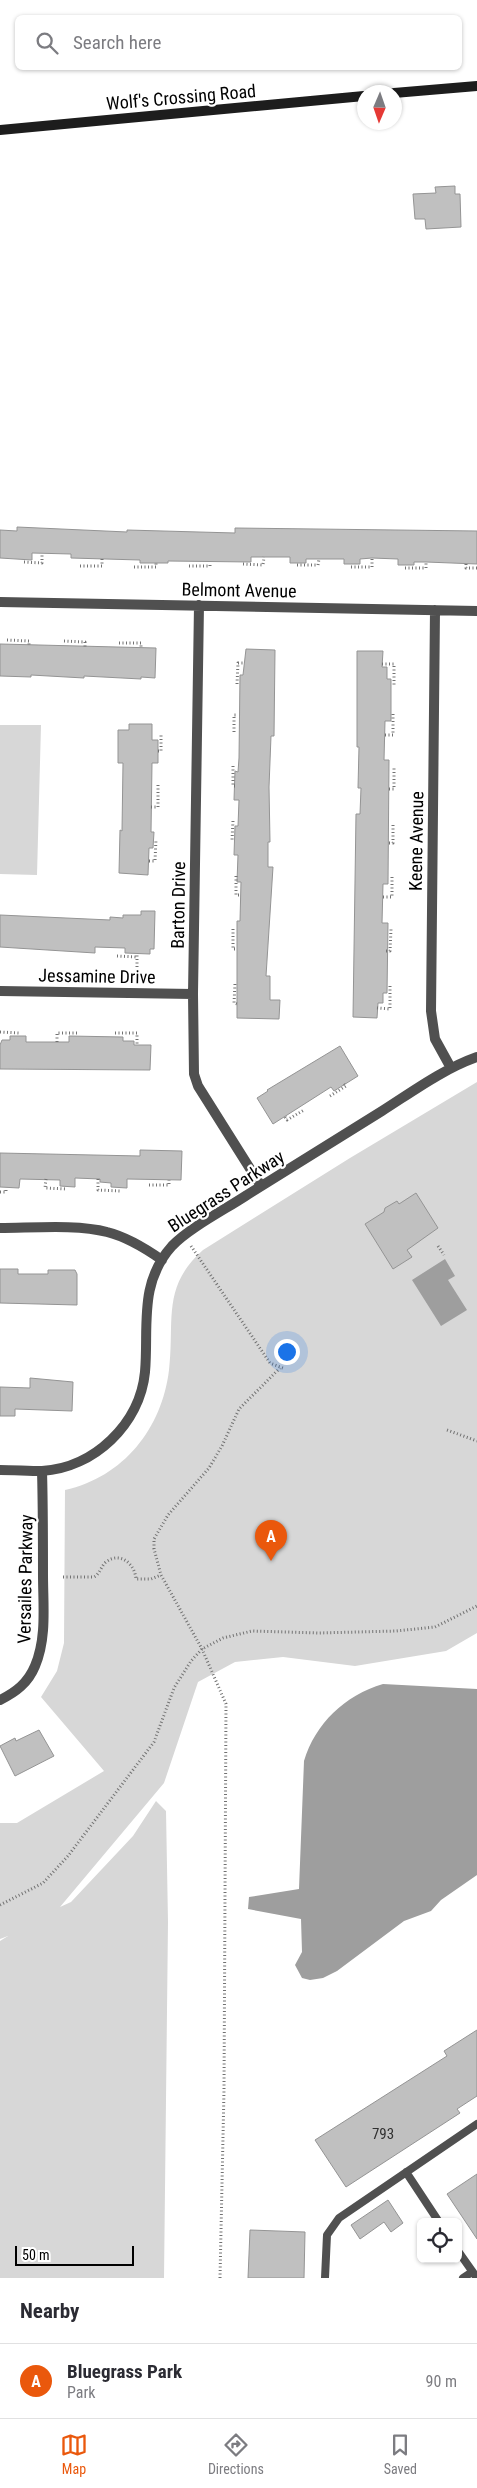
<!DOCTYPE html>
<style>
:root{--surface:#fff;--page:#f7f7f7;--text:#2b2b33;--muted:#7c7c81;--line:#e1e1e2;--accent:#ea580c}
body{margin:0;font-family:"Roboto Condensed",sans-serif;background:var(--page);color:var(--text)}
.controls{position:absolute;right:15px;bottom:15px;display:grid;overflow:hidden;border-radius:8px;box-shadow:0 1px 4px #0004}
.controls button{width:45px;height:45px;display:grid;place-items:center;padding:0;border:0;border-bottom:1px solid var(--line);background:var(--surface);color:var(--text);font:25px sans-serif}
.compass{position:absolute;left:357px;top:85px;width:45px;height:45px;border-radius:50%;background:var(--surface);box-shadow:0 1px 4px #0004;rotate:182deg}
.scale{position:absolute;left:15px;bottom:12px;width:119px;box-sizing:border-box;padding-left:5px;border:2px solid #000;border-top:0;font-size:14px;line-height:18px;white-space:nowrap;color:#000;-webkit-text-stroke:4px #fff;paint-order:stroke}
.you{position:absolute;left:286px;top:1351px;width:18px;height:18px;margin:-12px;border:4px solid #fff;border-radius:50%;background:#1a73e8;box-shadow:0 0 0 8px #1a73e833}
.badge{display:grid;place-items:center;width:32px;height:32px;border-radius:50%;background:var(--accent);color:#fff;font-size:16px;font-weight:700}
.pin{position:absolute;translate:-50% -41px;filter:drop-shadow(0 1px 2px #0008)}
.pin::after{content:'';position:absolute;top:26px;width:18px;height:15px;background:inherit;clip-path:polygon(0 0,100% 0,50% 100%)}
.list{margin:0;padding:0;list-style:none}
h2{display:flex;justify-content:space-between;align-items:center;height:65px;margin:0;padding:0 20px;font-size:21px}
h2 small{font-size:16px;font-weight:400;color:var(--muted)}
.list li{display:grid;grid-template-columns:32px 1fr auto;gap:15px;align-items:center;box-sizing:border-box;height:75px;padding:0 20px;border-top:1px solid var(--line)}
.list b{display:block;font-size:19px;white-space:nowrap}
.list p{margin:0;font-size:16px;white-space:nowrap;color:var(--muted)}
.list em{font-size:16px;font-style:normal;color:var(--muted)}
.icon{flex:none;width:28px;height:28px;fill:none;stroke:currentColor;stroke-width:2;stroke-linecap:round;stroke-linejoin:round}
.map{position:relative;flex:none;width:477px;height:2278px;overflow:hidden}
.search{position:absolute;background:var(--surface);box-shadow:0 1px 4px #0004;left:15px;right:15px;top:15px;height:55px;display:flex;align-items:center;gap:12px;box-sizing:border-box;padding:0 18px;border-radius:8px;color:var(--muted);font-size:19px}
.sheet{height:140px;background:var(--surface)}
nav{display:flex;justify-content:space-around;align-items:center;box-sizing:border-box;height:70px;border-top:1px solid var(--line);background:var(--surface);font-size:14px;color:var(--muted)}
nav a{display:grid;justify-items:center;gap:2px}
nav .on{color:var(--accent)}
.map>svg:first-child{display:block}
.green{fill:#d7d7d7}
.water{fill:#9e9e9e}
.building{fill:#c0c0c0;stroke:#949494}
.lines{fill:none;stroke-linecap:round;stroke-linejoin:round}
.path{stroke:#727272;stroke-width:3;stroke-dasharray:1 2.5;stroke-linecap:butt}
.lane{stroke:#505050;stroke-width:8}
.street{stroke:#505050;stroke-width:10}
.secondary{stroke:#1d1d1d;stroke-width:10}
.labels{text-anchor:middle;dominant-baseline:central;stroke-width:4.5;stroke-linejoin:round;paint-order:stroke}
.number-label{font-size:15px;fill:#303030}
.street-label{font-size:18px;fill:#000;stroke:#fff}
</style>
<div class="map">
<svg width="477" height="2278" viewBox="0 0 477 2278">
<rect width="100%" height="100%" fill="#fff"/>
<path class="green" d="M0,725H41L37,875L0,874Z
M477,1082V1633L446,1651L355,1666L283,1657L235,1662L198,1682L164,1783L60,1907L71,1902L133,1836L156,1801L166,1811L168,1922L164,2278H0V1941L8,1936L0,1939V1823H17L104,1771L41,1697L57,1671L64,1643L65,1490C124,1477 162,1428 169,1370C175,1322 161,1287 203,1250L350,1158Z"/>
<path class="water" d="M445,1259L455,1276L448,1280L467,1310L441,1326L412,1280Z
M383,1684L477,1689V1875L441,1900L431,1911L404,1921L337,1971L323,1978L310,1980L302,1978L295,1965L302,1952L301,1919L248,1909L249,1897L299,1889L304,1761C315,1724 345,1695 383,1684Z"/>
<path class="building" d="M455,186V194H460L461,227L426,229L425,219H415L413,194L436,193L435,187Z
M17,527L127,532V530L235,533V528L477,531V564L426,562H414V565H398V559L372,558L360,559V564H344V559H306V563H290V557H251V562L168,561V563H140V560L71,558V554L32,553V560L0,558V530L17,531Z
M0,644L156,648L155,678L141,677V679L84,676V678L31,675V677L0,676Z
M246,649L275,650L274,736H271L269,787L270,842H268V867H273L266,976H270V1000H280L279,1019L237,1018V921H240L241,882H237L238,855H234L235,826H238L239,800H234L235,771L238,772L239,758L240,675H243Z
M357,651H383L382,667H387V679H391V721H385L384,760H389L388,884H383L382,923H388L387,993H383V1003H378L377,1018L353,1017L356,814H360L361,788H358L359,747H357Z
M129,724H152V740H158V763H152L151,832H154L153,848H149L148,875L119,873L120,830L122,831L123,763H118V730H129Z
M141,911H155L154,949H150V954L125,953V948L95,947V953L0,947V915L110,920V917L123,918V915H141Z
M10,1036H26V1042H69V1036L123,1037V1041H134V1045H151L150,1070L0,1069V1045L2,1040H10Z
M340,1046L358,1076L334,1091L331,1087L273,1124L257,1098L268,1091L267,1090Z
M140,1150L182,1151L181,1180L127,1179V1188L111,1187V1183L100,1182V1179L75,1178V1187L60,1186V1180L20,1179L19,1188L0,1187V1153L140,1156Z
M416,1193L438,1228L407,1250L412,1257L393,1269L365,1224L384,1212L385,1208L397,1201L399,1204Z
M0,1269H18V1274H48V1270H75L77,1274V1305L0,1303Z
M30,1378L73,1382L72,1411L15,1409V1416H0V1387L30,1388Z
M39,1730L54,1756L15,1776L0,1746L15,1738L16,1741Z
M477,2030V2096L457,2109L460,2113L346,2187L315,2140L447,2056L444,2051Z
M477,2174V2239L447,2194Z
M388,2200L403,2223L391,2232L384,2222L360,2239L351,2225Z
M250,2230L305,2232L304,2278H248Z"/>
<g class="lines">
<path class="path" d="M24,562L42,563V553
M243,564L263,565L264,557
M466,564V568H477
M297,565H318L319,559
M80,566H102V559
M189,566H210V563
M134,567H156V563
M351,567H372V558
M405,568H426V562
M7,640L29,641V645
M64,641L85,642V647
M119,643H141V647
M382,664H394V685
M237,684L238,663H243
M234,732V715H237
M385,735H393V714
M158,751H161V733
M233,766V786H235
M389,789H394V768
M151,807H158V785
M233,821L232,840H234
M389,843H393V823
M149,861H155L156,839
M236,876V895H241
M383,897H392V876
M233,929V949H235
M386,951H390L391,929
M117,956L137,957
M137,974V954
M235,984L234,1003L237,1004
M377,1008L390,1009V985
M0,1032L19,1033
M115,1033H137V1045
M57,1042V1033H77
M330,1096L346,1086L344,1084
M285,1117L287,1120L304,1110
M46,1179L45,1188L67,1189
M98,1179V1190L121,1191
M149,1185H169V1180
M0,1192H6V1188
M191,1246L270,1363L285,1369
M438,1246L444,1255
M447,1430L477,1441
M63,1577H94C100,1574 101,1566 106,1562C120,1551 135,1564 136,1579H151L161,1575
M0,1905L43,1883L68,1856L154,1742L174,1688L191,1661L202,1649L223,1638L252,1631L319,1633L396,1631L435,1627L477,1606
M220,2278L224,2090L226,1704L202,1649L161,1575L154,1549V1539L168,1515L209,1468L222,1446L239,1409L280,1368"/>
<path class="lane" d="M406,2172L439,2222
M458,2251L477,2278
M325,2278L327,2235L339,2218L477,2124
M463,2278L472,2272"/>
<path class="street" d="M0,602L477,611
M199,605L193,994L194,1074L198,1086L261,1186
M435,610L431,1011L435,1039L451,1068
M0,991L193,994
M0,1228C31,1228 78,1224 107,1232C127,1237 145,1248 162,1260
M0,1470C14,1470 28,1471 42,1471C94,1468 140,1424 145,1372C149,1327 138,1284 172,1246C189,1228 226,1209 247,1195C292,1167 337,1139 382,1111C412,1092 443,1069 477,1057
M0,1700C16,1692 28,1683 35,1666C47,1638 43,1605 43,1575C43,1540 43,1505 42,1471"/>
<path class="secondary" d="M394,93L477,86
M0,130L364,96"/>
</g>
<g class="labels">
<g class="number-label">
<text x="383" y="2134">793</text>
</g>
<g class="street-label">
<text transform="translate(181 97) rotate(-5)">Wolf's Crossing Road</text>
<text transform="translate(239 590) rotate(1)">Belmont Avenue</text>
<text transform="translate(416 841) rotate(-89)">Keene Avenue</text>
<text transform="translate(178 905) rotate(-89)">Barton Drive</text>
<text transform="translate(97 976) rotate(1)">Jessamine Drive</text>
<text transform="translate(226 1191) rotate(-33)">Bluegrass Parkway</text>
<text transform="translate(25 1579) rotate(-89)">Versailes Parkway</text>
</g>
</g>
</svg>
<div class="controls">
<button><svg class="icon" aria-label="locate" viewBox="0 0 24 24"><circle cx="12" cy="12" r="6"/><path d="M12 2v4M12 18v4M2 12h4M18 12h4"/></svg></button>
</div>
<svg class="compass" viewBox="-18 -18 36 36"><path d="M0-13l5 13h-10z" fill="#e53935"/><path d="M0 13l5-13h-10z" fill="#7c7c81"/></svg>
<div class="scale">50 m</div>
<div class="you"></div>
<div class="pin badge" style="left:271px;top:1561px">A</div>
<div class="search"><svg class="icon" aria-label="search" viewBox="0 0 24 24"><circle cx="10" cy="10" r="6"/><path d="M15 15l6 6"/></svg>Search here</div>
</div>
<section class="sheet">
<h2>Nearby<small></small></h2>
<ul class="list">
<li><span class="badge">A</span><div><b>Bluegrass Park</b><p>Park</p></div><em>90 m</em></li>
</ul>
</section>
<nav>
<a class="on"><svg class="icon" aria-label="map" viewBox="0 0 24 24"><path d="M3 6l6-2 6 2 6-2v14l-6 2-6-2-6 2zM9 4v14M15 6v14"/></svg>Map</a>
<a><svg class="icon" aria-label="directions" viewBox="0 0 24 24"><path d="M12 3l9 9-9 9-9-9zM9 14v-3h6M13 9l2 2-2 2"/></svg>Directions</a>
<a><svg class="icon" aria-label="saved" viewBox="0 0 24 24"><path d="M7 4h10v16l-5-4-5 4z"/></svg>Saved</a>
</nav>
